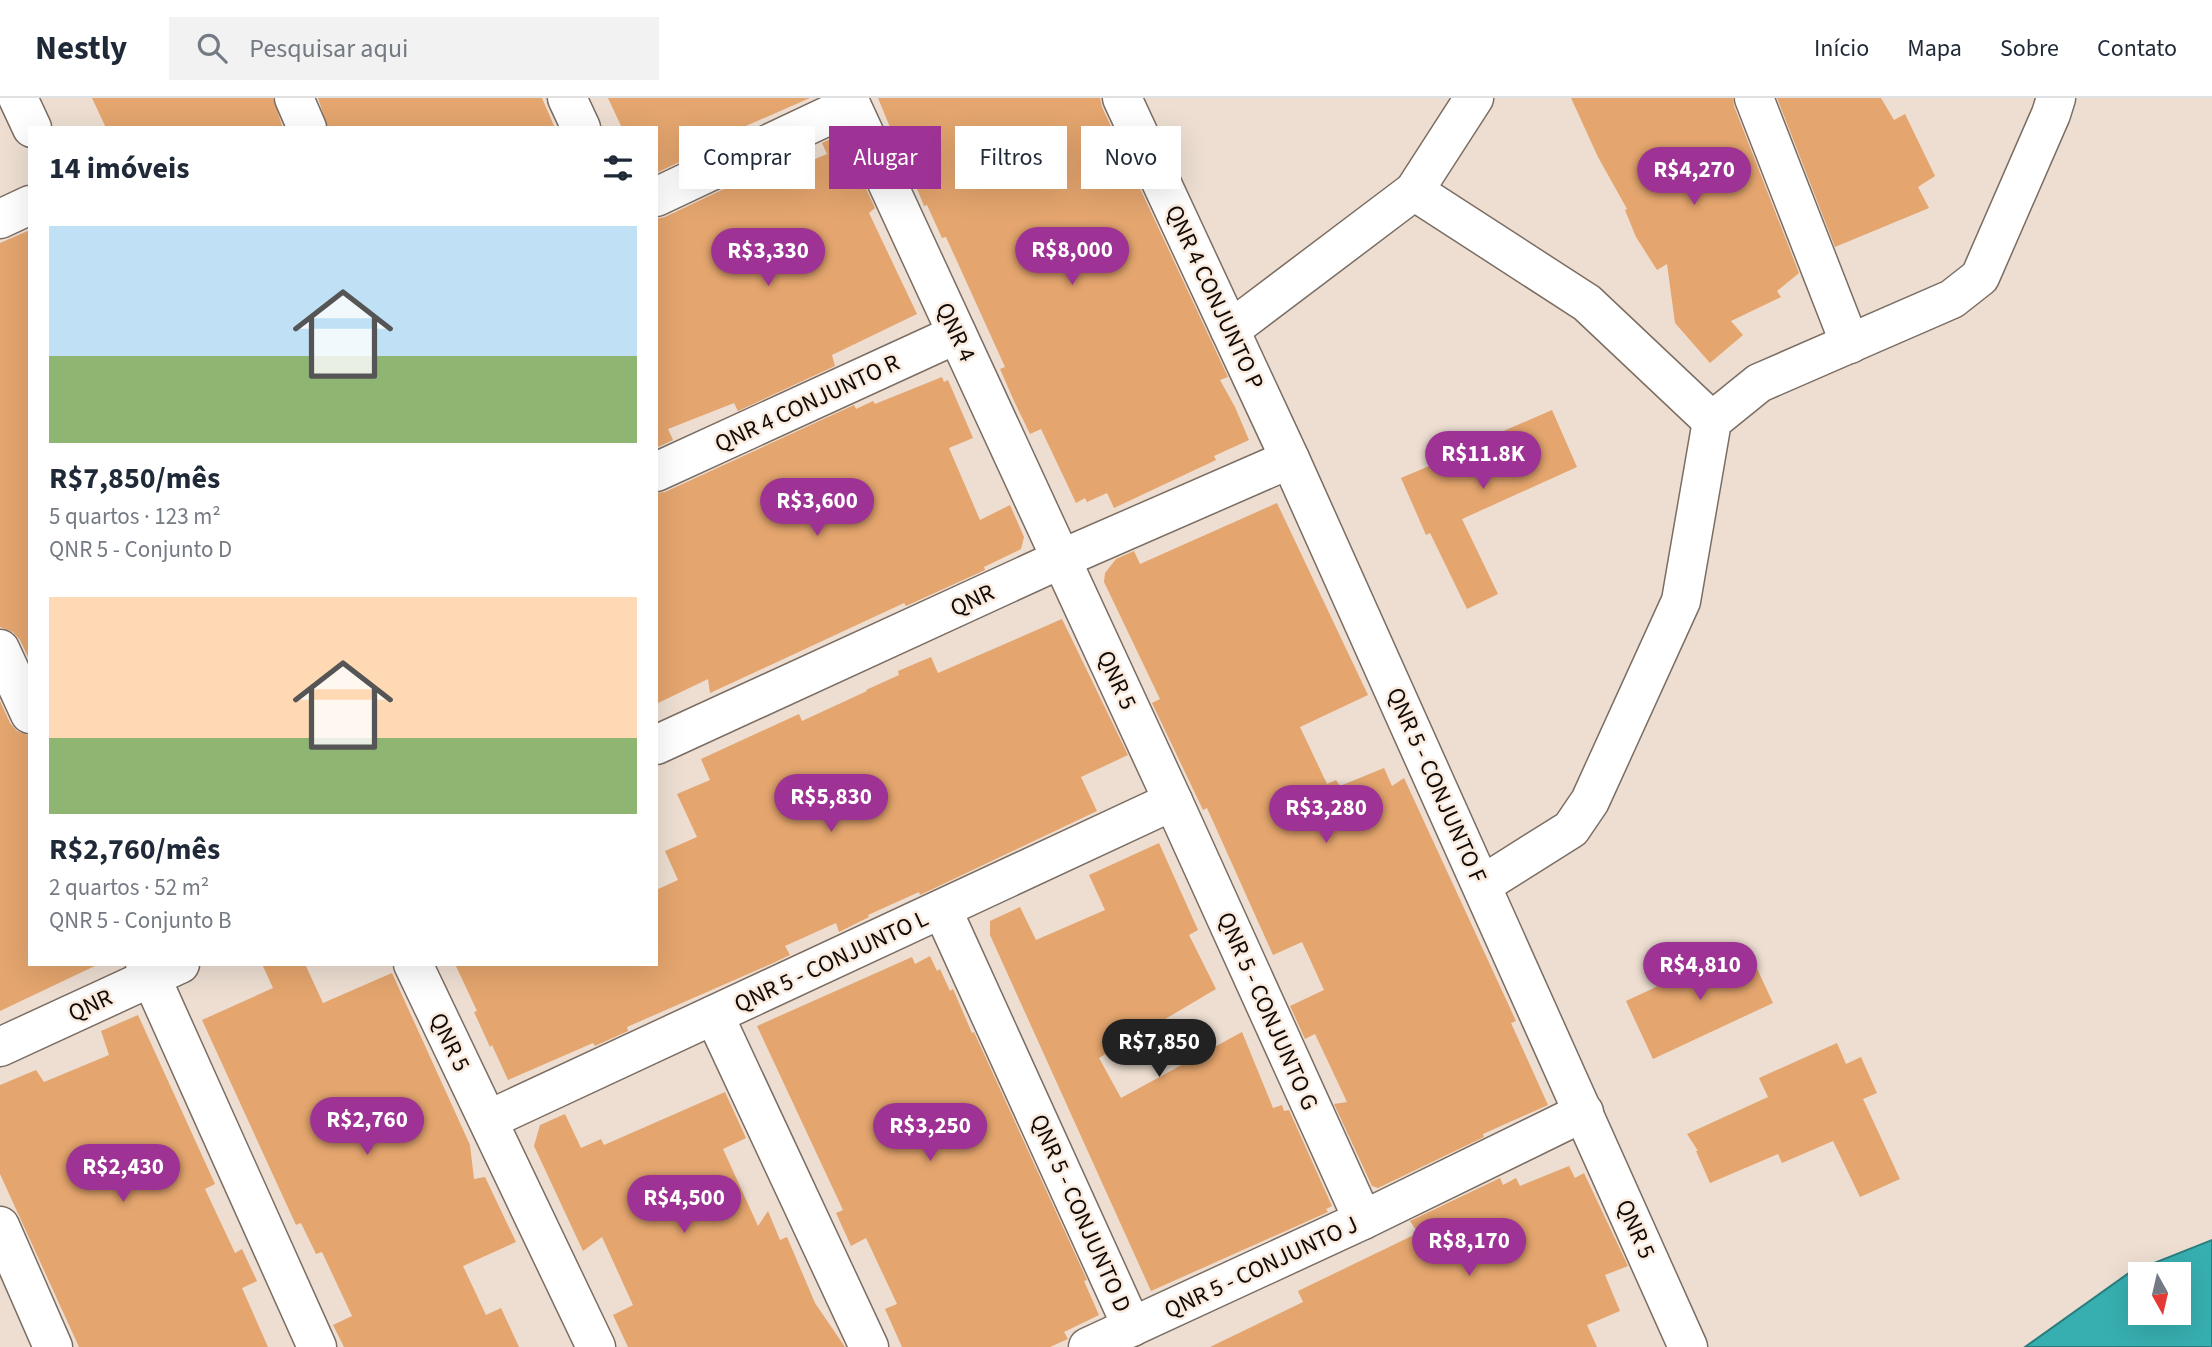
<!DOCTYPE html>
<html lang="pt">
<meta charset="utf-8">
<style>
body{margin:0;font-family:"Source Sans 3",sans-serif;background:#f2f2f3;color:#1f2937;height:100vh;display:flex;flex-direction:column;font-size:26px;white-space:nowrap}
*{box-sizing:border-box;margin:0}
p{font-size:23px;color:#747a83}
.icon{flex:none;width:38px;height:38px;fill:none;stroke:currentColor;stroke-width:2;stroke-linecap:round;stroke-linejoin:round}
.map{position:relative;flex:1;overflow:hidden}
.side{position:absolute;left:28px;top:28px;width:630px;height:840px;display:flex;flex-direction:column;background:#fff;border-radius:0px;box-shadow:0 7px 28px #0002}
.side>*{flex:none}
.guide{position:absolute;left:679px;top:28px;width:665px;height:63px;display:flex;gap:14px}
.needle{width:46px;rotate:172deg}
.buttons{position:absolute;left:2128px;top:1164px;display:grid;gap:14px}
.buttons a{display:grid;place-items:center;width:63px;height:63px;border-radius:0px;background:#fff;box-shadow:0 7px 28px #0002;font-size:35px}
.price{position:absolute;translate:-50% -60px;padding:0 16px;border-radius:24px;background:#9e3395;color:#fff;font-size:23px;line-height:46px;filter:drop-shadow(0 2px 4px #0008)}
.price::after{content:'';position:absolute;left:50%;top:42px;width:21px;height:16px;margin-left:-10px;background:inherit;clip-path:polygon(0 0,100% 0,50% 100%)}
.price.active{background:#222;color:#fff}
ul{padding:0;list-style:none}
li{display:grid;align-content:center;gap:14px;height:371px;padding:0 21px}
li span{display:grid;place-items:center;height:217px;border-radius:0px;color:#555}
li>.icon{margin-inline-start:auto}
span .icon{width:126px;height:126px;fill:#fffc;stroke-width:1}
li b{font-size:30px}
h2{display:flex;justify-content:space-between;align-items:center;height:84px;padding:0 21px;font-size:30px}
.chip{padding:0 24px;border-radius:0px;background:#fff;box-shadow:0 7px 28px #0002;font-size:24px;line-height:63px}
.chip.active{background:#9e3395;color:#fff}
header{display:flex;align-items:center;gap:42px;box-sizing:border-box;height:98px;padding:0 35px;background:#fff;border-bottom:2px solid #e0e1e3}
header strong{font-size:33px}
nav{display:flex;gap:38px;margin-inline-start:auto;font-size:24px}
.search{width:490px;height:63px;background:#f2f2f3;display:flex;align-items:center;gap:18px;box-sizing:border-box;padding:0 24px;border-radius:0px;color:#747a83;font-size:26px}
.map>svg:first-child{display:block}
.water{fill:#37afb1;stroke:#2b7e7e;stroke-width:2;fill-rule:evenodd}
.building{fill:#e4a56e}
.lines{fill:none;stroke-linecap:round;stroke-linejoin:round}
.minor-casing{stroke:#7b6d62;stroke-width:41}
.minor{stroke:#fff;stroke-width:38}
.labels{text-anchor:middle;stroke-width:5;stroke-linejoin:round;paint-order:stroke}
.street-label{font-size:24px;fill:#100b07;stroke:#fbebde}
</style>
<header>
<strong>Nestly</strong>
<div class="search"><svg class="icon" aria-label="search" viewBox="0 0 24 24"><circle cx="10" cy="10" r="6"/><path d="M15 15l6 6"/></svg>Pesquisar aqui</div>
<nav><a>Início</a><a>Mapa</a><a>Sobre</a><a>Contato</a></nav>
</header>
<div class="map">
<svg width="2212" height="1249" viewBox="0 0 2212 1249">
<rect width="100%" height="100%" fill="#edded1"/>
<path class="water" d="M2212,1142V1249H2025L2129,1175ZM2140,1176H2179V1214H2140Z"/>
<g class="building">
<polygon points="92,0 273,0 283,30 106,30"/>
<polygon points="318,0 542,0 555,30 328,30"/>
<polygon points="608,0 810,0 716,41 720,45 656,75 656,30 622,30"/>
<polygon points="878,0 1100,0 1102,9 1228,279 1220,282 1235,309 1249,342 1214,358 1216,362 1114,410 1107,395 1087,404 1085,400 1076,405 1041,331 1030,336 1014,303 1000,271 1005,269 946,139 942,140 927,107 924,108 914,83 911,85 898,55 901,56"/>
<polygon points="1571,0 1733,0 1734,8 1799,175 1777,193 1781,199 1731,223 1743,237 1710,265 1675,225 1667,166 1657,172 1636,139 1625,112 1627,111 1598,59"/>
<polygon points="1777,0 1881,0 1894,22 1905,16 1935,78 1918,89 1929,110 1835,149"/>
<polygon points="828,42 845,45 875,110 869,115 917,216 832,257 835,268 738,313 734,305 668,331 673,342 656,350 656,121 665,119 749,79 756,86 827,56 822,45"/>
<polygon points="30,132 30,563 20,542 13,534 0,529 0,145"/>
<polygon points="942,279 944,284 948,282 973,340 949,350 980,422 1010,407 1024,439 1021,451 984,469 985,472 906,508 904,505 710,595 708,581 656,606 656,395 665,394 854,307 856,311 873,303 875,306"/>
<polygon points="1552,312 1577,369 1462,421 1498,496 1467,511 1430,435 1426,437 1401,380 1448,360 1444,350 1471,338 1474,346"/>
<polygon points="1277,405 1368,597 1300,629 1327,686 1336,682 1340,688 1384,670 1392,688 1404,680 1516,923 1511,925 1548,1007 1483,1036 1484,1039 1378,1090 1372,1088 1334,1006 1347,1004 1315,936 1305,941 1290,908 1324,892 1302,844 1273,857 1207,710 1203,712 1152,605 1160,601 1104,484 1105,475 1116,461 1134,453 1140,466"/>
<polygon points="1062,521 1128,657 1081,679 1097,713 920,797 919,794 868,817 869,819 839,834 836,825 785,848 790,857 771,866 627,929 628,933 595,948 593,945 508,982 492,947 490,949 474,914 477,913 455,866 656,866 656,792 678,782 665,753 697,739 677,696 710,682 701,661 799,616 802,623 867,593 866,592 899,577 898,573 931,559 938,575"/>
<polygon points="0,603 10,625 17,633 30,638 30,866 99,866 0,913"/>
<polygon points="1159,745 1198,832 1189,837 1216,891 1099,960 1121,1000 1242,934 1273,1010 1282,1007 1284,1013 1289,1012 1332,1108 1326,1111 1328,1114 1151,1193 990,837 990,823 1020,809 1036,842 1105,812 1089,777"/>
<polygon points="1746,847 1773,905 1653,961 1626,903"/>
<polygon points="930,858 937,873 940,871 950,893 953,891 972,935 974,934 1087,1182 1084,1183 1099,1217 1064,1234 1068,1241 1050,1249 902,1249 885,1211 897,1206 866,1140 851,1148 836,1115 843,1112 757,928 912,859 915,866"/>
<polygon points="262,866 305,866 323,905 392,875 470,1047 474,1081 485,1079 516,1144 463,1168 486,1217 501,1210 519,1249 344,1249 333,1227 352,1218 322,1154 316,1156 301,1125 296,1127 202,922 273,890"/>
<polygon points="138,917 215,1086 205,1091 235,1155 242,1151 257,1183 242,1190 268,1249 79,1249 0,1076 0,987 36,972 44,984 109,957 101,933"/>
<polygon points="1837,945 1846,966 1861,959 1877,995 1863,1001 1900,1081 1860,1099 1833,1043 1782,1065 1778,1056 1710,1085 1696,1053 1698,1053 1687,1036 1768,999 1759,980"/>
<polygon points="725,994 746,1040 723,1051 758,1128 768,1113 780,1142 787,1139 815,1205 845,1249 628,1249 613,1217 633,1207 602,1139 583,1153 534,1048 540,1027 565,1016 581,1050 601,1041 604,1047"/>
<polygon points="1569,1068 1575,1080 1584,1075 1628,1168 1605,1177 1620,1213 1587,1227 1597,1249 1210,1249 1303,1204 1298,1193 1418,1135 1410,1123 1500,1080 1503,1087 1516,1080 1520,1088"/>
</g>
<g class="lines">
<g class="minor-casing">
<g id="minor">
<polyline points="18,0 32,30"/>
<polyline points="294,0 307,30"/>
<polyline points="567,0 581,30"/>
<polyline points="848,0 1173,703 1363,1122"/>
<polyline points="1122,0 1290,361 1688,1249"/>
<polyline points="1754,0 1850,246"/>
<polyline points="1414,93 1587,205 1712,323"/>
<polyline points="656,99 851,7"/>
<polyline points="0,121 30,107"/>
<polyline points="1230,232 1414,93 1474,0"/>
<polyline points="656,374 957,236"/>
<polyline points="0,551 30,616"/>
<polyline points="656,647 1061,461 1290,361"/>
<polyline points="1482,787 1571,731 1590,703 1681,503 1712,323 1759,285 1952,201 1980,179 2051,16 2056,0"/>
<polyline points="942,811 1132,1229"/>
<polyline points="145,866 317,1249"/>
<polyline points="413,866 596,1249"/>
<polyline points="714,917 869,1249"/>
<polyline points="0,949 180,866"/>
<polyline points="488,1022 1173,703"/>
<polyline points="0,1128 53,1249"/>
<polyline points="1088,1249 1363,1122 1584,1014"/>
</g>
</g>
<use href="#minor" class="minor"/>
</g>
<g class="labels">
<g class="street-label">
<text transform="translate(1215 199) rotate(65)" y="8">QNR 4 CONJUNTO P</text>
<text transform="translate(956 234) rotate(65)" y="8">QNR 4</text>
<text transform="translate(807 305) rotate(-25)" y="8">QNR 4 CONJUNTO R</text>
<text transform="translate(972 502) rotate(-25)" y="8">QNR</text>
<text transform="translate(1117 582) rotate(65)" y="8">QNR 5</text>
<text transform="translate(1437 687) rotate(66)" y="8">QNR 5 - CONJUNTO F</text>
<text transform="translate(831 863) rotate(-25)" y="8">QNR 5 - CONJUNTO L</text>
<text transform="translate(90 907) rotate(-25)" y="8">QNR</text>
<text transform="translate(1268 913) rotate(66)" y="8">QNR 5 - CONJUNTO G</text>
<text transform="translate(450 944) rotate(64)" y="8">QNR 5</text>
<text transform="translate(1081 1115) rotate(66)" y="8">QNR 5 - CONJUNTO D</text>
<text transform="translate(1636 1131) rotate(66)" y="8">QNR 5</text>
<text transform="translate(1261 1169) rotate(-25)" y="8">QNR 5 - CONJUNTO J</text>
</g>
</g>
</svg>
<div class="buttons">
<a><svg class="needle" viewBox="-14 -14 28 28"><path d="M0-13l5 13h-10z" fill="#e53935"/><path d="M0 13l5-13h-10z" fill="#747a83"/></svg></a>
</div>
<b class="price" style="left:1694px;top:109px">R$4,270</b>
<b class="price" style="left:1072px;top:189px">R$8,000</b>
<b class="price" style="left:768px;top:190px">R$3,330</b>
<b class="price" style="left:1483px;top:393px">R$11.8K</b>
<b class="price" style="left:817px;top:440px">R$3,600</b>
<b class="price" style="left:831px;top:736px">R$5,830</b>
<b class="price" style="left:1326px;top:747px">R$3,280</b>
<b class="price" style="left:1700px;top:904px">R$4,810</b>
<b class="price active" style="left:1159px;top:981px">R$7,850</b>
<b class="price" style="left:367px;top:1059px">R$2,760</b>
<b class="price" style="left:930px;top:1065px">R$3,250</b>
<b class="price" style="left:123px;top:1106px">R$2,430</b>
<b class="price" style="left:684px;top:1137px">R$4,500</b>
<b class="price" style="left:1469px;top:1180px">R$8,170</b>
<div class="guide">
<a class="chip">Comprar</a>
<a class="chip active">Alugar</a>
<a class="chip">Filtros</a>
<a class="chip">Novo</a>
</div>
<section class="side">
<h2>14 imóveis<svg class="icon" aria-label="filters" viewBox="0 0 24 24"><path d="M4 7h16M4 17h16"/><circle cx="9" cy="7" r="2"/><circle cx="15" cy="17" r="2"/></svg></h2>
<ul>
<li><span style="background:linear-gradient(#bfe0f5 60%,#8fb573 0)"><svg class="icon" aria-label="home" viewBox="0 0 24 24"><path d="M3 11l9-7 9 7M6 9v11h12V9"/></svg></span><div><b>R$7,850/mês</b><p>5 quartos · 123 m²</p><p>QNR 5 - Conjunto D</p></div></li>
<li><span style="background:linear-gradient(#ffd9b3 65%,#8fb573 0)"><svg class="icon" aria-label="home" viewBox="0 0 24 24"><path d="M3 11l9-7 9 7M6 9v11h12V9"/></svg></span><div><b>R$2,760/mês</b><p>2 quartos · 52 m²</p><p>QNR 5 - Conjunto B</p></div></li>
</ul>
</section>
</div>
